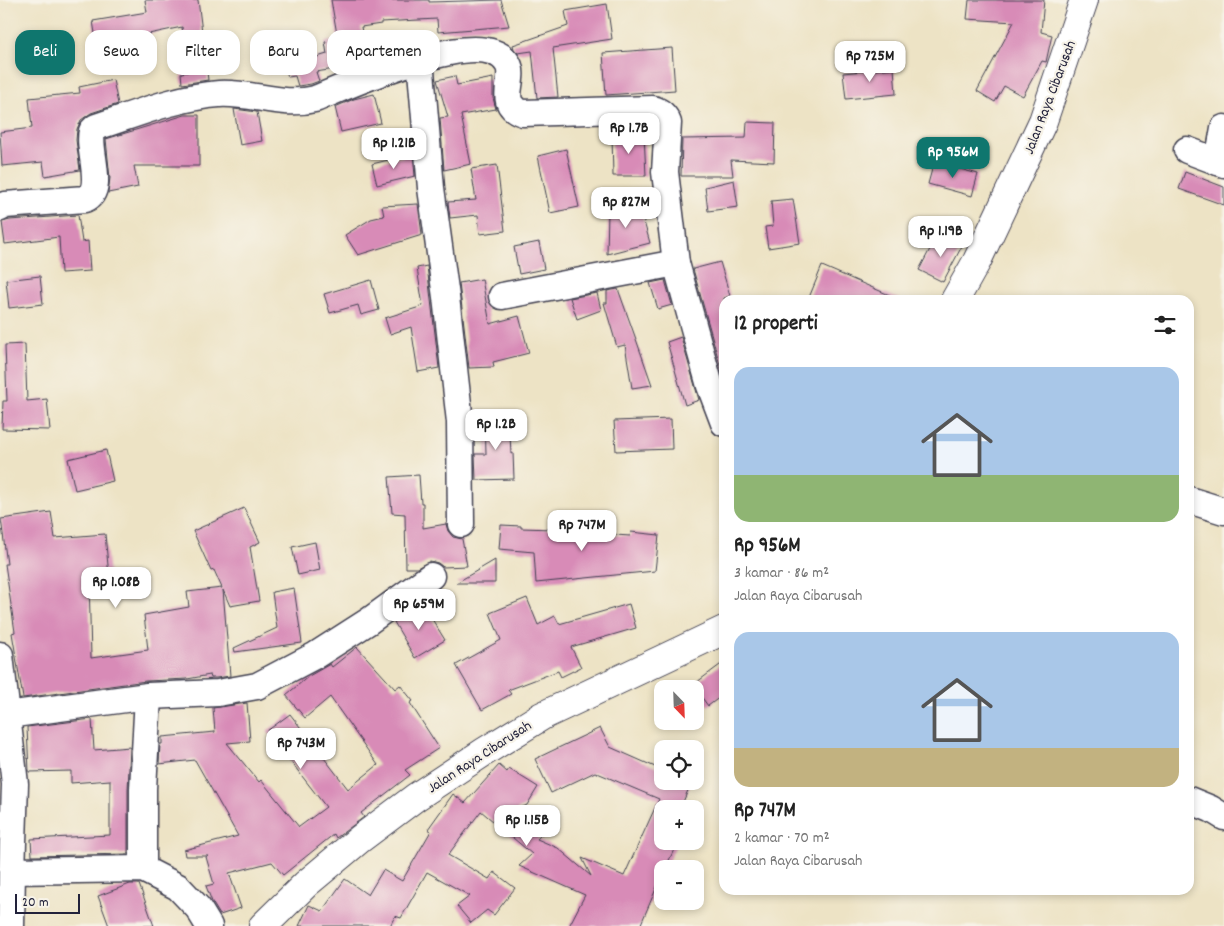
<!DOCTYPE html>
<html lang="id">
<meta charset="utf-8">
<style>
body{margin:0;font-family:Dekko,sans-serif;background:#f2f2f2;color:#222;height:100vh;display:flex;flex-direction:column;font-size:19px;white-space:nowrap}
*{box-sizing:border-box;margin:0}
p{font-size:16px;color:#767676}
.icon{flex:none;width:28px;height:28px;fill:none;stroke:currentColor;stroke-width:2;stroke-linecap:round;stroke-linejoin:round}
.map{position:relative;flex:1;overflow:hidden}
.details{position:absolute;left:719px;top:295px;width:475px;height:600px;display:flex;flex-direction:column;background:#fff;border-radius:15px;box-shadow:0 2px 8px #0003}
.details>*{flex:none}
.top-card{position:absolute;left:15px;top:30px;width:475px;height:45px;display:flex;gap:10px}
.needle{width:32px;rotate:157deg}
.controls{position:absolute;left:654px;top:680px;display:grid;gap:10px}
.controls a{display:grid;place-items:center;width:50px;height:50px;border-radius:10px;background:#fff;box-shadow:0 2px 8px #0003;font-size:25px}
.scale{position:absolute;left:15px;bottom:12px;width:65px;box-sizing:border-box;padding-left:5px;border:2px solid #22223b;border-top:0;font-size:14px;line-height:18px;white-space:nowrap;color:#22223b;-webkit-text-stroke:4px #f7f3e8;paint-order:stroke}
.price{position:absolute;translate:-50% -42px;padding:0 11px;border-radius:10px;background:#fff;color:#222;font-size:16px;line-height:32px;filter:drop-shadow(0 1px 2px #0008)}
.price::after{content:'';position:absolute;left:50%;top:30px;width:15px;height:11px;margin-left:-8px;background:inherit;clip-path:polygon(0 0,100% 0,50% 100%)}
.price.current{background:#0f766e;color:#fff}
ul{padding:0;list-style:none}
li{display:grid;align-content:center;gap:10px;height:265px;padding:0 15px}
li span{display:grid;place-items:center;height:155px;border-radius:15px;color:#555}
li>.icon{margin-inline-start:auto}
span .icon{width:90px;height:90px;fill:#fffc;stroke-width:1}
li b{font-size:21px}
h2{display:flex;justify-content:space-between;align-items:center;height:60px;padding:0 15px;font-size:21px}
.tag{padding:0 18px;border-radius:15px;background:#fff;box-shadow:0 2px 8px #0003;font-size:18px;line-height:45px}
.tag.current{background:#0f766e;color:#fff}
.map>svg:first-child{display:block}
.building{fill:#d88bb7}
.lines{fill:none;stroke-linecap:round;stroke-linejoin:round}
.minor-casing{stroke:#403f50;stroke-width:29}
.primary-casing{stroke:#403f50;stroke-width:30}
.minor{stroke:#fff;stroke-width:26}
.primary{stroke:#fff;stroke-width:28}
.labels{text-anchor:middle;stroke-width:4.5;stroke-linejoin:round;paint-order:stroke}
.street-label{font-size:15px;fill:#22223b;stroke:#f7f3e8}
</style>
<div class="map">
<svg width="1224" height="926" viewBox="0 0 1224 926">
<rect width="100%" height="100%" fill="#f7f3e8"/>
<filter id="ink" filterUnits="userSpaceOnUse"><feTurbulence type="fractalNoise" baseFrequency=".02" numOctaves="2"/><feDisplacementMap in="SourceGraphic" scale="10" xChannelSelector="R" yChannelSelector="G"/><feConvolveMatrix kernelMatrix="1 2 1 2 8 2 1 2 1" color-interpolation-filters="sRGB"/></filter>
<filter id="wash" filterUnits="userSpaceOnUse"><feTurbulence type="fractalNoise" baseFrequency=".0096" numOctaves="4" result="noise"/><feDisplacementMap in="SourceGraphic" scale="20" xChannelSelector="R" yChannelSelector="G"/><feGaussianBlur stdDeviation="1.12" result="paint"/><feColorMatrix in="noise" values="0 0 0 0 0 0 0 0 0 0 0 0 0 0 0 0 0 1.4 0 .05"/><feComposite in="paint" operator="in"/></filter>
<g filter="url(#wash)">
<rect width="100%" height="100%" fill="#ede3c5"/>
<g id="blocks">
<g class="building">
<polygon points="145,0 198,0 208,80 182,84 181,73 188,72 182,27 120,40 121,48 98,52 93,21 147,12"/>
<polygon points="331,0 429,0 429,2 501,0 509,26 438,32 437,19 381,22 381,24 361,27 368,62 359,65 316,72 319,81 311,84 298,86 295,76 288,77 285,67 327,54 325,42 338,40"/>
<polygon points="969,0 1044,0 1041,32 1052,35 1046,62 1042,61 1023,96 1004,86 995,102 977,91 1014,22 967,19"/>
<polygon points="607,4 612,39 553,48 558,97 537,98 532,51 518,53 514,49 513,45 568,26 565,11"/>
<polygon points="672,48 675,90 606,95 603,53"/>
<polygon points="894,68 896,94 846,99 843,73"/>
<polygon points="455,76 457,85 493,78 493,98 496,109 461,115 471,164 444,170 440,118 448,117 437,80"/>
<polygon points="113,80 118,104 91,113 81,120 77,129 76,140 80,170 45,176 43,162 2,166 0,132 32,128 29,98 80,93 79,87"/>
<polygon points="374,94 381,123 341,132 335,107 354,99"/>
<polygon points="234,109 257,112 262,141 240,145"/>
<polygon points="185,115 199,115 199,166 134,166 138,187 108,193 110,178 106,139"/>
<polygon points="747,122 775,123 774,162 731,160 733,176 681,176 682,139 746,138"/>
<polygon points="644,134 646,176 613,176 612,135"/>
<polygon points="566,149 579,207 550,213 538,156"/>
<polygon points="413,154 415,176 377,185 372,164"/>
<polygon points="934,162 978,174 972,196 928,184"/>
<polygon points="497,165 505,231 480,234 478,215 450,218 448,202 476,200 471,169"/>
<polygon points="1185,172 1224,187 1224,205 1179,189"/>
<polygon points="734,180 738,207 708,211 705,187"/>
<polygon points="793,199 800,243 768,248 765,227 773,226 771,201"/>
<polygon points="418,204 422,235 358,255 345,235 371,219 384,216 382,206"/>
<polygon points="639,204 650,243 607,254 608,212"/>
<polygon points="78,215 82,242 88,241 90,271 61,273 59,237 5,244 2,222 10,220"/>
<polygon points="938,234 962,246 943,282 919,270"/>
<polygon points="539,242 544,269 519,274 514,247"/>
<polygon points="720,262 730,296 724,298 724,379 693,269"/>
<polygon points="427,266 439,368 418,372 411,327 390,334 385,318 423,306 417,268"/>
<polygon points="822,266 901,300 808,300"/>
<polygon points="40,276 43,304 9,308 6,280"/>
<polygon points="482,279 490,324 519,316 529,353 493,362 494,367 469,368 459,283"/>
<polygon points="371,280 379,310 361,315 358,305 330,313 324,294"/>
<polygon points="665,280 672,305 658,309 650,283"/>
<polygon points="618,289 637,342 652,385 632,388 625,345 617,347 604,303 607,303 607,291"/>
<polygon points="597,293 601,310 577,319 570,298"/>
<polygon points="681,337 699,400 685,405 667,342"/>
<polygon points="25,344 27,401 47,399 50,430 2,429 3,401 7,401 5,345"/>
<polygon points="509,415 511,454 513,453 514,479 476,480 475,454 486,454 485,416"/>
<polygon points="671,419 672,449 616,451 614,421"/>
<polygon points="106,450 113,481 75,490 68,459"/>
<polygon points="419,475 421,503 423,503 423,528 446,524 448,531 453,537 462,539 467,566 443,567 438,563 430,561 417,568 406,568 405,514 392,513 389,477"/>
<polygon points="244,508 260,542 250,547 259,601 230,606 223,590 230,676 216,678 211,678 210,675 187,679 146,681 23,698 12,633 15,632 5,564 7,564 1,519 51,512 55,538 105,534 109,576 89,578 91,658 148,650 144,615 189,607 187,592 222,588 214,570 211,571 193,531"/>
<polygon points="501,525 521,526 521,528 586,530 586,533 630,536 631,532 659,535 655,571 536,583 534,552 499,549"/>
<polygon points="315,542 320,570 298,575 292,547"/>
<polygon points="495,560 495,583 456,583"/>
<polygon points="294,588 302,643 235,652 234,648 277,628 272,592"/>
<polygon points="527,598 538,625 555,616 559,624 629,604 636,628 571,647 581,667 561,677 558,671 508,690 511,694 482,710 456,665 501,640 490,613"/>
<polygon points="422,603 445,640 415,658 394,622"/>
<polygon points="357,647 395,689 400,685 413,701 410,703 439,748 405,770 410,775 361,813 364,817 336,838 334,834 283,875 272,862 229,873 241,908 220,915 212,902 206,886 214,884 206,857 208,856 185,856 184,850 238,836 195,760 159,764 160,744 162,744 162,737 215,732 213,708 247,703 250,741 227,743 259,782 261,780 299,827 326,807 267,731 290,714 348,789 378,765 330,697 305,718 286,695 309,676 330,664 332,667"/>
<polygon points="724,662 724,694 708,706 693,685"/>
<polygon points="92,719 94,750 130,747 128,789 128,854 32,856 31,839 110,835 110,780 71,783 71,771 29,772 27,727"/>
<polygon points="600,728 610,747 662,770 662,781 692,781 680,809 662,809 662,841 678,841 665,869 662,869 662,875 640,926 569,926 585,895 519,866 532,854 481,811 448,855 489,879 494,872 515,888 494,915 487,910 471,923 457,906 470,896 427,872 401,918 395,916 390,926 299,926 309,905 322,911 345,879 368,895 383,870 402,881 431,831 428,829 453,794 465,803 499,765 507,772 509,769 538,787 527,805 515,811 542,834 537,839 558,848 591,876 582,858 624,876 659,799 595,772 551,793 535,759"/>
<polygon points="130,884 139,884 154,926 109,926 98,896"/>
</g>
</g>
</g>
<g filter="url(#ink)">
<use href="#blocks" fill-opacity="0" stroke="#403f50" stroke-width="1"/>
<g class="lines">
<g class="minor-casing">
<g id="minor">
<polyline points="420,59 431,188 446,297 460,422 461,524"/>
<polyline points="1187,150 1224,164"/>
<polyline points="1218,162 1224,128"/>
<path d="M0,208L5,205L85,199C106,190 87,150 92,131L96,127C136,114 177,97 219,94C252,92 283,107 315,99C348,86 484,22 508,64C517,80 495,104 523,113L653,109C661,111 665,115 668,123L665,172L676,263L710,386L724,423"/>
<polyline points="502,296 676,263"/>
<polyline points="1189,500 1224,511"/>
<polyline points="0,655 15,784 12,871 143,869 178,887 198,908 209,926"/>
<polyline points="7,715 148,696 218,693 257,686 316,655 369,621 431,576"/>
<polyline points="1189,800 1211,809 1224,817"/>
<polyline points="143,869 143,789 148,696"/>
<polyline points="11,926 12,871"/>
</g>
</g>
<g class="primary-casing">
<g id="primary">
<polyline points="955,300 977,261 1043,121 1084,0"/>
<polyline points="263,926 306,884 360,839 416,797 484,752 542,716 724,630"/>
</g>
</g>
<use href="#minor" class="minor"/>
<use href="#primary" class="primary"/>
</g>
</g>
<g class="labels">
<g class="street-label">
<text transform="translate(1049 97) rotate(-69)" y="5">Jalan Raya Cibarusah</text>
<text transform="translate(479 756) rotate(-33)" y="5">Jalan Raya Cibarusah</text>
</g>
</g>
</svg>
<div class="controls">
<a><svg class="needle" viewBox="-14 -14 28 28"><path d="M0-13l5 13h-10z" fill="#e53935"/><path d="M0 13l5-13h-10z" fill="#767676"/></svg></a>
<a><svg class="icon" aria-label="locate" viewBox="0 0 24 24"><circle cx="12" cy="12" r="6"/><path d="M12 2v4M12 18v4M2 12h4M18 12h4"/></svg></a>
<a>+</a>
<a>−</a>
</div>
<div class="scale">20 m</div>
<b class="price" style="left:870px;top:83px">Rp 725M</b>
<b class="price" style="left:629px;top:155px">Rp 1.7B</b>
<b class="price" style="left:394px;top:170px">Rp 1.21B</b>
<b class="price current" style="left:953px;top:179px">Rp 956M</b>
<b class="price" style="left:626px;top:229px">Rp 827M</b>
<b class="price" style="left:941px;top:258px">Rp 1.19B</b>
<b class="price" style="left:496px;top:451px">Rp 1.2B</b>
<b class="price" style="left:582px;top:552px">Rp 747M</b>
<b class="price" style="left:116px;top:609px">Rp 1.08B</b>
<b class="price" style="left:419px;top:631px">Rp 659M</b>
<b class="price" style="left:301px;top:770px">Rp 743M</b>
<b class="price" style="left:527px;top:847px">Rp 1.15B</b>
<div class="top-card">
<a class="tag current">Beli</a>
<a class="tag">Sewa</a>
<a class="tag">Filter</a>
<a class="tag">Baru</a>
<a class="tag">Apartemen</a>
</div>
<section class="details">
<h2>12 properti<svg class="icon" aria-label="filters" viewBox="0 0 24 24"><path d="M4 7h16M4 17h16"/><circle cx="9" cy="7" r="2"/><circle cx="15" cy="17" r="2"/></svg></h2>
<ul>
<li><span style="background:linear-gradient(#a9c7e8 70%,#8fb573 0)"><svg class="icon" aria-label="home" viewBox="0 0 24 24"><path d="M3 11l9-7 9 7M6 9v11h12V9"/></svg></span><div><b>Rp 956M</b><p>3 kamar · 86 m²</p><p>Jalan Raya Cibarusah</p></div></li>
<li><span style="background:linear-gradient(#a9c7e8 75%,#c2b280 0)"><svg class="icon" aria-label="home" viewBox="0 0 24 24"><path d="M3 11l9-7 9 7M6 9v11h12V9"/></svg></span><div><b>Rp 747M</b><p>2 kamar · 70 m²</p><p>Jalan Raya Cibarusah</p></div></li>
</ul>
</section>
</div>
